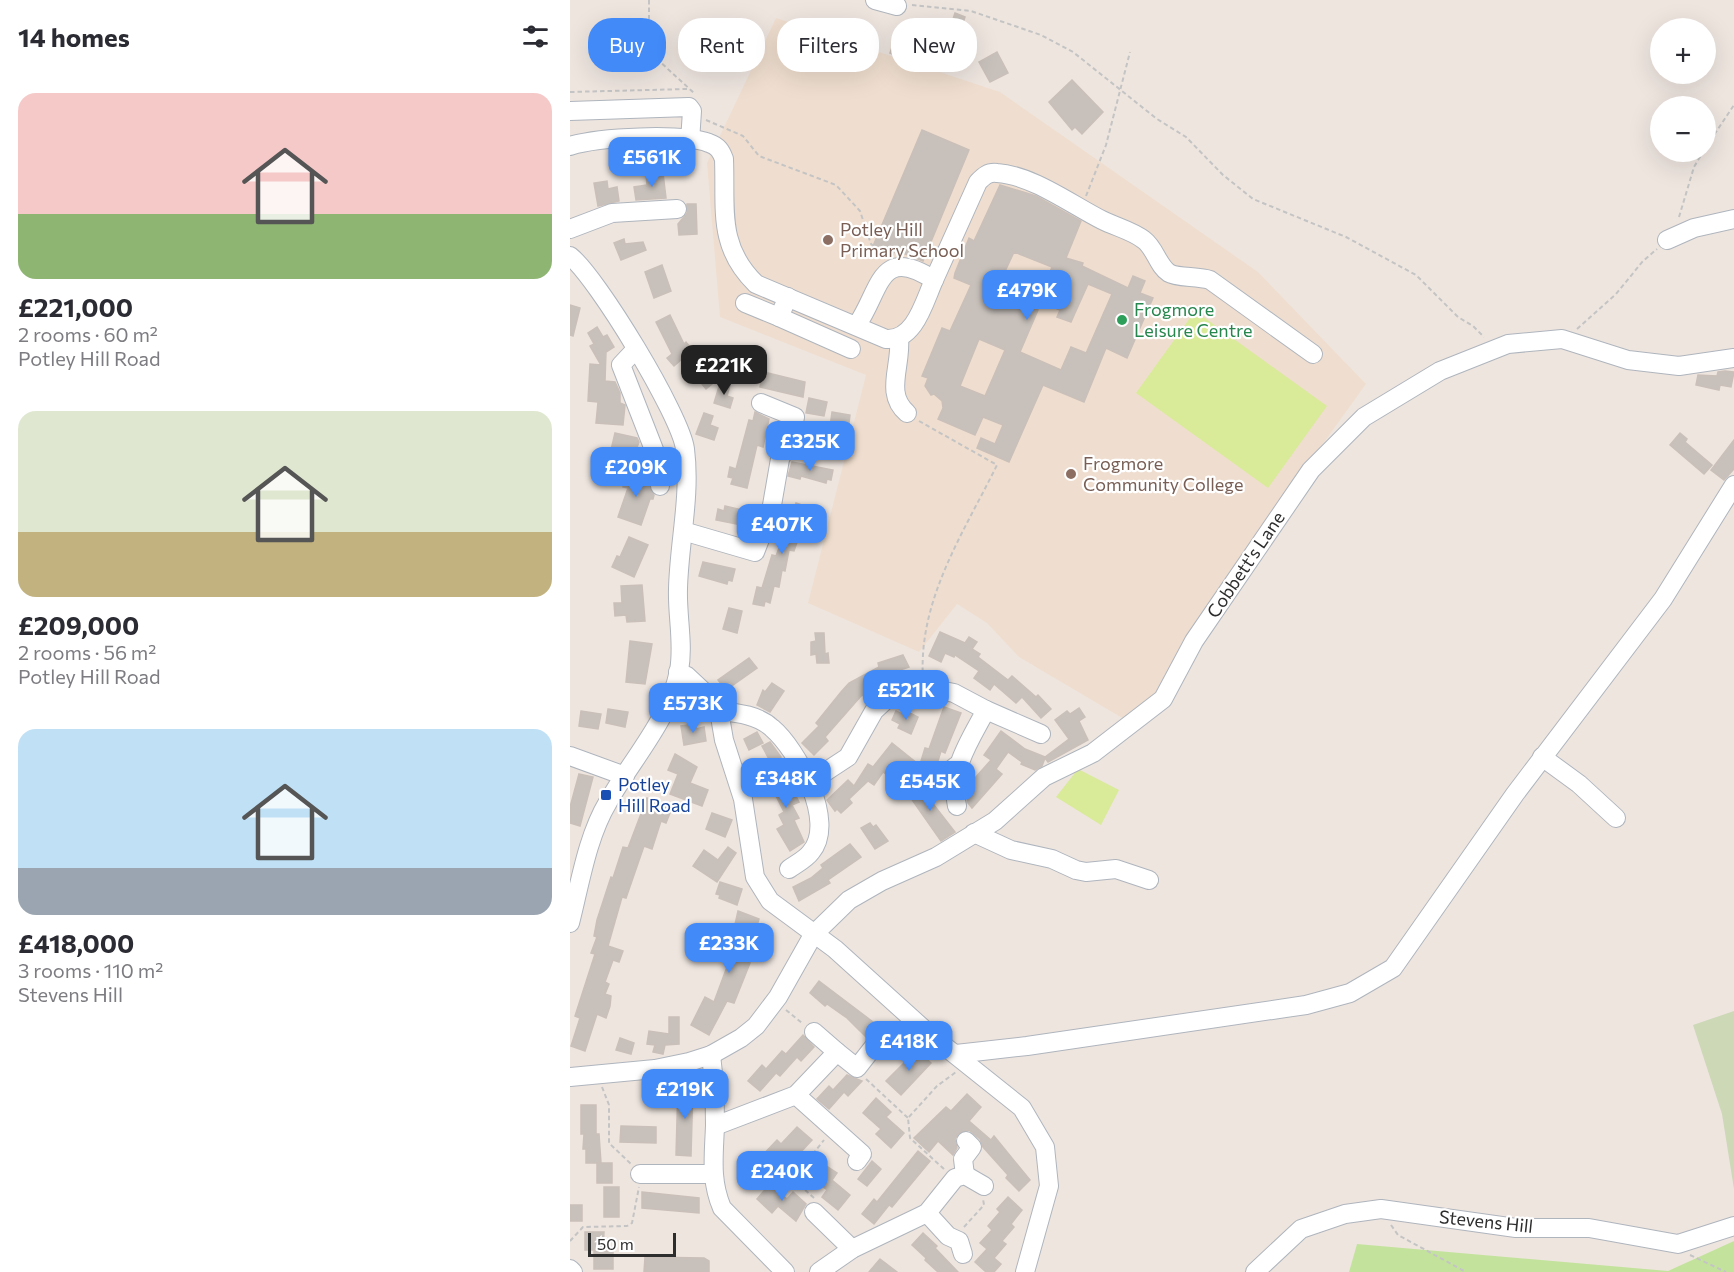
<!DOCTYPE html>
<meta charset="utf-8">
<style>
body{margin:0;font-family:Commissioner,sans-serif;background:#f7f7f7;color:#2b2b33;height:100vh;display:flex;flex-direction:column;font-size:22px;white-space:nowrap}
*{box-sizing:border-box;margin:0}
p{font-size:20px;color:#7c7c81}
.icon{flex:none;width:33px;height:33px;fill:none;stroke:currentColor;stroke-width:2;stroke-linecap:round;stroke-linejoin:round}
.map{position:relative;flex:1;overflow:hidden}
.details{display:flex;flex-direction:column;background:#fff;width:570px}
.details>*{flex:none}
.banner{position:absolute;left:18px;top:18px;width:570px;height:54px;display:flex;gap:12px}
.tools{position:absolute;left:1080px;top:18px;display:grid;gap:12px}
.tools a{display:grid;place-items:center;width:66px;height:66px;border-radius:50%;background:#fff;box-shadow:0 6px 24px #0002;font-size:30px}
.scale{position:absolute;left:18px;bottom:15px;width:88px;box-sizing:border-box;padding-left:6px;border:3px solid #2d2d2d;border-top:0;font-size:16px;line-height:21px;white-space:nowrap;color:#2d2d2d;-webkit-text-stroke:4px #fff;paint-order:stroke}
.price{position:absolute;translate:-50% -51px;padding:0 14px;border-radius:12px;background:#428af8;color:#fff;font-size:20px;line-height:39px;filter:drop-shadow(0 2px 3px #0008)}
.price::after{content:'';position:absolute;left:50%;top:36px;width:18px;height:14px;margin-left:-9px;background:inherit;clip-path:polygon(0 0,100% 0,50% 100%)}
.price.current{background:#222;color:#fff}
ul{padding:0;list-style:none}
li{display:grid;align-content:center;gap:12px;height:318px;padding:0 18px}
li span{display:grid;place-items:center;height:186px;border-radius:18px;color:#555}
li>.icon{margin-inline-start:auto}
span .icon{width:108px;height:108px;fill:#fffc;stroke-width:1}
li b{font-size:26px}
h2{display:flex;justify-content:space-between;align-items:center;height:72px;padding:0 18px;font-size:26px}
.chip{padding:0 21px;border-radius:24px;background:#fff;box-shadow:0 6px 24px #0002;font-size:21px;line-height:54px}
.chip.current{background:#428af8;color:#fff}
main{display:flex;flex:1;min-height:0}
.map>svg:first-child{display:block}
.education{fill:#efdecf}
.green{fill:#c3e39d}
.cemetery{fill:#cdd8b7}
.pitch{fill:#d9ea99}
.building{fill:#c7c0bb;stroke:#cac0b9;stroke-width:1.5;fill-rule:evenodd}
.lines{fill:none;stroke-linecap:round;stroke-linejoin:round}
.minor-casing{stroke:#afb5bd;stroke-width:20}
.path{stroke:#c4c4c4;stroke-width:2;stroke-dasharray:4.5 3;stroke-linecap:butt}
.minor{stroke:#fff;stroke-width:18}
.education-dot{fill:#8d6e63;stroke:#fff;stroke-width:2}
.leisure-dot{fill:#2e9e5b;stroke:#fff;stroke-width:2}
.transit-dot{fill:#1a4fb4;stroke:#fff;stroke-width:2}
.labels{text-anchor:middle;stroke-width:4.5;stroke-linejoin:round;paint-order:stroke}
.education-label{font-size:18px;fill:#785e54;stroke:#fff;text-anchor:start}
.leisure-label{font-size:18px;fill:#27864d;stroke:#fff;text-anchor:start}
.street-label{font-size:18px;fill:#2d2d2d;stroke:#fff}
.transit-label{font-size:18px;fill:#164399;stroke:#fff;text-anchor:start}
</style>
<main>
<section class="details">
<h2>14 homes<svg class="icon" aria-label="filters" viewBox="0 0 24 24"><path d="M4 7h16M4 17h16"/><circle cx="9" cy="7" r="2"/><circle cx="15" cy="17" r="2"/></svg></h2>
<ul>
<li><span style="background:linear-gradient(#f6c9c9 65%,#8fb573 0)"><svg class="icon" aria-label="home" viewBox="0 0 24 24"><path d="M3 11l9-7 9 7M6 9v11h12V9"/></svg></span><div><b>£221,000</b><p>2 rooms · 60 m²</p><p>Potley Hill Road</p></div></li>
<li><span style="background:linear-gradient(#dfe7d0 65%,#c2b280 0)"><svg class="icon" aria-label="home" viewBox="0 0 24 24"><path d="M3 11l9-7 9 7M6 9v11h12V9"/></svg></span><div><b>£209,000</b><p>2 rooms · 56 m²</p><p>Potley Hill Road</p></div></li>
<li><span style="background:linear-gradient(#bfe0f5 75%,#9aa5b1 0)"><svg class="icon" aria-label="home" viewBox="0 0 24 24"><path d="M3 11l9-7 9 7M6 9v11h12V9"/></svg></span><div><b>£418,000</b><p>3 rooms · 110 m²</p><p>Stevens Hill</p></div></li>
</ul>
</section>
<div class="map">
<svg width="1164" height="1272" viewBox="0 0 1164 1272">
<rect width="100%" height="100%" fill="#eee5df"/>
<polygon class="education" points="206,18 430,92 688,272 796,384 667,563 588,694 554,719 449,657 417,623 387,604 349,652 238,603 296,375 150,317 137,163"/>
<polygon class="green" points="1164,1241 1164,1272 779,1272 787,1244 1098,1271"/>
<polygon class="cemetery" points="1164,1011 1164,1189 1152,1114 1123,1025"/>
<g class="pitch">
<polygon points="625,311 757,406 698,488 566,393"/>
<polygon points="508,769 549,790 531,825 486,797"/>
</g>
<g class="building">
<polygon points="385,13 395,17 388,37 378,34"/>
<polygon points="337,31 366,41 357,66 320,53 327,33 335,35"/>
<polygon points="427,52 438,73 420,82 409,62"/>
<polygon points="502,80 533,112 512,134 505,127 502,130 479,102"/>
<polygon points="352,130 399,150 353,261 325,250 323,255 303,246"/>
<polygon points="93,173 96,198 66,200 64,187 77,185 76,175"/>
<polygon points="37,181 38,189 47,187 49,201 28,206 24,183"/>
<path d="M430,185L466,196L511,221L496,258L513,263L512,266L558,288L563,276L575,281L570,293L583,298L557,358L536,348L514,402L473,385L439,462L407,448L411,438L425,444L433,425L413,417L405,435L368,419L373,408L372,401L364,394L361,395L355,386L358,378L352,376L372,328L380,331L401,285L384,278L385,273L399,238L404,241ZM444,252L482,267L468,301L490,310L487,317L501,322L518,284L542,294L517,351L516,353L501,347L491,370L450,352L468,310L425,293ZM409,339L435,350L415,396L390,386Z"/>
<polygon points="117,204 126,204 127,234 109,235 108,224 117,213"/>
<polygon points="54,239 55,244 73,242 76,250 51,260 44,243"/>
<polygon points="92,265 101,291 84,298 75,272"/>
<polygon points="0,305 10,308 3,336 0,335"/>
<polygon points="100,315 114,344 116,342 147,380 136,389 112,359 104,366 97,358 102,354 86,322"/>
<polygon points="27,327 33,337 37,335 44,347 36,352 35,381 45,382 50,393 50,403 55,405 53,425 26,423 28,402 18,401 20,364 31,365 20,346 24,344 18,333"/>
<polygon points="1155,371 1164,372 1161,387 1150,385 1149,390 1126,385 1128,375 1147,376 1148,372"/>
<polygon points="198,373 235,382 233,397 190,387 192,377 197,377"/>
<polygon points="150,383 160,385 157,396 163,398 160,408 144,403"/>
<polygon points="239,398 257,402 254,416 236,413"/>
<polygon points="185,412 199,419 193,447 187,445 177,488 161,484 163,478 158,477 160,467 166,469 179,420 183,421"/>
<polygon points="262,412 280,415 278,430 260,427"/>
<polygon points="134,413 143,416 140,425 148,428 144,440 126,434"/>
<polygon points="45,433 67,438 69,442 62,461 46,457 47,451 41,450"/>
<polygon points="1110,433 1117,439 1115,442 1142,465 1134,474 1100,445"/>
<polygon points="1164,440 1164,469 1154,480 1141,470"/>
<polygon points="222,462 263,470 261,480 257,479 256,483 231,476 230,479 218,476"/>
<polygon points="59,469 75,474 72,482 79,485 84,495 83,499 80,499 71,525 48,517 58,488 53,487"/>
<polygon points="226,503 241,508 238,520 235,519 224,551 219,550 215,571 212,570 209,587 204,586 200,603 195,601 194,606 183,604 187,587 192,588 202,555 206,556"/>
<polygon points="155,506 185,513 181,527 146,520 148,509 154,511"/>
<polygon points="59,537 78,545 64,577 42,567 47,556 50,557"/>
<polygon points="133,562 165,569 162,581 158,580 157,584 129,576"/>
<polygon points="72,585 75,621 57,622 56,615 45,616 44,603 52,603 51,586"/>
<polygon points="159,608 172,611 167,633 153,629"/>
<polygon points="370,632 395,643 399,637 407,642 402,649 410,654 408,657 438,680 442,676 466,697 468,695 481,709 471,718 452,697 446,703 424,684 420,690 404,678 409,671 385,655 384,657 375,653 371,662 359,656"/>
<polygon points="245,633 254,633 255,654 258,653 259,663 247,663 246,654 241,655 241,642 246,641"/>
<polygon points="60,641 82,644 75,684 56,682"/>
<polygon points="333,655 339,667 330,670 331,674 322,678 323,680 291,696 255,737 258,741 244,755 232,743 249,726 246,723 271,692 279,683 309,667 308,663"/>
<polygon points="179,658 187,668 156,690 148,680"/>
<polygon points="202,683 214,691 200,712 187,705 193,690 195,692"/>
<polygon points="374,707 391,713 375,753 371,751 367,764 361,765 351,761 355,748 359,749"/>
<polygon points="509,708 515,717 509,721 518,740 478,762 475,758 472,766 465,770 451,764 452,762 438,752 426,769 432,774 402,808 398,803 397,787 421,760 414,755 431,731 455,749 475,757 499,739 485,720 497,711 500,714"/>
<polygon points="38,709 58,712 55,727 36,723"/>
<polygon points="11,711 31,714 28,729 9,726"/>
<polygon points="326,711 334,715 336,711 348,717 341,734 328,728 330,724 322,720"/>
<polygon points="126,724 126,729 134,727 136,741 114,745 111,726"/>
<polygon points="187,732 193,743 179,750 174,739"/>
<polygon points="200,742 211,757 201,763 192,746"/>
<polygon points="322,743 353,768 348,782 338,778 338,776 324,765 316,774 313,772 304,785 298,781 279,799 282,803 271,813 267,809 265,811 257,800 278,780 284,786 298,764 303,767"/>
<polygon points="105,754 127,767 120,783 138,790 132,806 100,794 108,774 98,770"/>
<polygon points="205,765 219,792 223,790 229,802 222,805 229,818 224,820 234,842 220,851 207,829 214,825 209,815 214,812 194,772"/>
<polygon points="9,774 23,777 10,826 0,823 0,807"/>
<polygon points="346,782 385,832 371,841 336,791"/>
<polygon points="77,798 102,808 96,823 91,821 82,849 74,846 56,898 52,897 38,946 53,951 49,962 43,960 35,982 39,984 35,994 41,996 40,1006 36,1018 27,1014 15,1051 1,1046 10,1018 5,1016 25,954 21,953 27,937 24,936 27,920 41,877 43,878 53,847 58,848"/>
<polygon points="142,813 162,820 155,837 136,829"/>
<polygon points="300,823 303,827 306,825 318,841 305,849 291,828"/>
<polygon points="280,844 291,857 258,880 260,883 229,901 223,887 241,878 253,868 251,865"/>
<polygon points="158,847 166,853 147,882 123,866 134,850 148,860"/>
<polygon points="150,882 172,889 167,905 149,898 150,895 146,894"/>
<polygon points="168,911 189,919 176,962 180,963 164,1003 157,1001 139,1035 121,1025 135,997 144,1002 164,948 160,947"/>
<polygon points="249,981 307,1025 296,1037 277,1018 257,1004 255,1006 240,993"/>
<polygon points="99,1017 109,1017 109,1044 95,1045 93,1054 83,1052 85,1045 77,1044 79,1031 99,1034"/>
<polygon points="233,1035 244,1047 231,1061 227,1057 210,1076 206,1073 190,1091 178,1081 192,1065 196,1069 212,1051 216,1054"/>
<polygon points="50,1038 64,1043 61,1054 46,1050"/>
<polygon points="347,1050 361,1063 331,1095 316,1081"/>
<polygon points="277,1075 292,1081 278,1096 274,1092 259,1109 247,1099 259,1086 263,1090"/>
<polygon points="108,1084 123,1084 121,1156 106,1155"/>
<polygon points="397,1094 411,1107 399,1121 421,1140 424,1136 460,1180 449,1191 436,1178 438,1175 413,1147 410,1139 399,1130 388,1134 385,1139 387,1148 383,1155 368,1141 359,1152 344,1138 376,1107 381,1111"/>
<polygon points="306,1098 321,1112 316,1117 334,1133 321,1148 306,1134 311,1129 293,1113"/>
<polygon points="11,1105 26,1105 26,1134 29,1134 31,1163 16,1163 16,1149 13,1149 14,1134 11,1134"/>
<polygon points="51,1126 86,1127 86,1143 50,1142"/>
<polygon points="227,1127 242,1140 228,1155 224,1152 192,1186 174,1170 188,1154 191,1157 207,1140 211,1144"/>
<polygon points="348,1151 360,1161 322,1207 319,1205 304,1224 292,1214 304,1199 307,1202"/>
<polygon points="302,1161 311,1169 297,1186 288,1179"/>
<polygon points="250,1162 267,1173 262,1180 280,1195 268,1210 252,1197 257,1190 239,1175"/>
<rect x="27" y="1163" width="15" height="20"/>
<polygon points="200,1184 217,1199 223,1192 236,1204 226,1221 208,1206 202,1213 187,1199"/>
<rect x="34" y="1187" width="15" height="30"/>
<polygon points="72,1192 129,1198 129,1213 72,1208"/>
<polygon points="438,1197 452,1210 441,1224 444,1227 432,1241 436,1244 424,1258 431,1264 424,1272 416,1272 405,1262 417,1249 410,1243 422,1230 418,1226 430,1212 427,1209"/>
<rect x="0" y="1205" width="12" height="16"/>
<polygon points="15,1232 34,1232 33,1251 43,1251 43,1269 24,1269 24,1250 15,1250"/>
<polygon points="353,1233 367,1246 365,1248 388,1272 368,1272 355,1260 356,1258 342,1245"/>
<polygon points="75,1257 134,1258 139,1261 139,1272 74,1272"/>
<polygon points="310,1259 327,1272 299,1272"/>
</g>
<g class="lines">
<g class="minor-casing">
<g id="minor">
<polyline points="305,0 327,6"/>
<polyline points="0,111 119,107 122,111 120,141"/>
<path d="M0,146C28,137 112,133 139,143C148,146 151,151 154,159C156,209 147,246 186,284L316,339C345,341 354,302 364,280C309,244 311,290 287,325"/>
<polyline points="0,229 42,213 107,209"/>
<polyline points="1097,240 1124,228 1164,219"/>
<path d="M0,256C27,277 111,416 115,449C121,496 109,543 108,589C107,616 114,644 109,671C99,720 62,759 38,802C17,837 10,884 0,923"/>
<path d="M364,280L408,182C414,176 418,172 427,173C462,175 502,205 532,220C546,227 563,231 574,240C585,248 588,266 599,273C607,278 628,276 640,280L743,354"/>
<polyline points="218,297 209,317 281,349"/>
<polyline points="175,303 209,317"/>
<path d="M329,338C332,366 314,393 337,413"/>
<polyline points="66,349 51,365 90,465 90,486"/>
<polyline points="113,531 185,552 201,511 210,459 221,437 225,417 191,403"/>
<polyline points="108,672 117,676 148,705 154,740 173,799 185,877 200,901 265,949 358,1033 452,1108 475,1147 479,1186 455,1272"/>
<polyline points="416,710 471,734"/>
<path d="M150,711C168,713 188,715 202,728C227,749 267,822 241,852C236,859 226,864 219,869"/>
<polyline points="0,756 55,776"/>
<polyline points="972,757 1009,784 1046,818"/>
<polyline points="360,776 375,775 386,766"/>
<path d="M240,782L278,757L304,711L318,698L331,692L369,690L384,693L416,710C399,742 379,770 387,806"/>
<polyline points="404,833 441,850 482,859 506,870 516,872 546,869 579,880"/>
<polyline points="267,1052 287,1068 312,1036 319,1043"/>
<polyline points="386,1054 457,1046 736,1005 780,993 823,968 945,794 1093,599 1164,485"/>
<path d="M141,1055C144,1078 145,1101 145,1125C144,1155 140,1180 152,1208L215,1272"/>
<polyline points="0,1077 85,1069 119,1062 141,1055 171,1038 186,1026 208,997 243,935 279,900 312,881 366,857 425,821 474,777 523,753 593,699 624,641 741,470 794,417 870,371 938,344 992,339 1058,360 1109,366 1164,358"/>
<polyline points="226,1095 292,1154 287,1161"/>
<polyline points="145,1126 226,1095 267,1052 244,1032"/>
<polyline points="70,1174 142,1174"/>
<polyline points="395,1175 393,1159 402,1147 396,1141"/>
<polyline points="244,1212 282,1249"/>
<polyline points="357,1213 378,1236 389,1241 393,1254"/>
<polyline points="0,1269 3,1272"/>
<polyline points="249,1272 282,1249 357,1213 385,1178 395,1175 414,1186"/>
<polyline points="685,1272 731,1229 775,1214 811,1209 946,1228 1019,1228 1108,1244 1164,1226"/>
</g>
</g>
<g class="path">
<polyline points="79,0 79,39 88,60 124,93"/>
<polyline points="342,5 401,11 471,35 503,52 587,119 616,137 653,175 683,199 776,237 846,275 888,317 903,326 914,337"/>
<polyline points="0,92 117,89"/>
<polyline points="136,120 173,136 189,156 266,185 290,211 301,244 318,256"/>
<polyline points="1136,147 1164,105"/>
<polyline points="516,196 536,145 560,52"/>
<polyline points="1109,217 1124,167 1133,152"/>
<polyline points="1007,329 1046,294 1073,261 1087,249"/>
<path d="M349,421L427,465C394,532 348,600 353,678"/>
<polyline points="216,1010 232,1023"/>
<polyline points="296,1079 338,1118"/>
<polyline points="32,1087 39,1105 39,1143 61,1164"/>
<polyline points="374,1169 340,1138 338,1118 367,1086 386,1072"/>
<polyline points="244,1198 223,1179 254,1140"/>
<polyline points="821,1225 828,1235 896,1272"/>
<polyline points="394,1227 414,1205 413,1199"/>
<polyline points="0,1241 13,1227 57,1226 62,1223 69,1187"/>
<polyline points="1120,1255 1156,1272"/>
</g>
<use href="#minor" class="minor"/>
</g>
<g class="education-dot">
<circle cx="258" cy="240" r="6"/>
<circle cx="501" cy="474" r="6"/>
</g>
<circle class="leisure-dot" cx="552" cy="320" r="6"/>
<rect class="transit-dot" x="30" y="789" width="12" height="12" rx="3"/>
<g class="labels">
<g class="education-label">
<text x="270" y="236">Potley Hill<tspan x="270" dy="21">Primary School</tspan></text>
<text x="513" y="470">Frogmore<tspan x="513" dy="21">Community College</tspan></text>
</g>
<g class="leisure-label">
<text x="564" y="316">Frogmore<tspan x="564" dy="21">Leisure Centre</tspan></text>
</g>
<g class="street-label">
<text transform="translate(676 565) rotate(-56)" y="6">Cobbett's Lane</text>
<text transform="translate(916 1222) rotate(6)" y="6">Stevens Hill</text>
</g>
<g class="transit-label">
<text x="48" y="791">Potley<tspan x="48" dy="21">Hill Road</tspan></text>
</g>
</g>
</svg>
<div class="tools">
<a>+</a>
<a>−</a>
</div>
<div class="scale">50 m</div>
<b class="price" style="left:82px;top:188px">£561K</b>
<b class="price" style="left:457px;top:321px">£479K</b>
<b class="price current" style="left:154px;top:396px">£221K</b>
<b class="price" style="left:240px;top:472px">£325K</b>
<b class="price" style="left:66px;top:498px">£209K</b>
<b class="price" style="left:212px;top:555px">£407K</b>
<b class="price" style="left:336px;top:721px">£521K</b>
<b class="price" style="left:123px;top:734px">£573K</b>
<b class="price" style="left:216px;top:809px">£348K</b>
<b class="price" style="left:360px;top:812px">£545K</b>
<b class="price" style="left:159px;top:974px">£233K</b>
<b class="price" style="left:339px;top:1072px">£418K</b>
<b class="price" style="left:115px;top:1120px">£219K</b>
<b class="price" style="left:212px;top:1202px">£240K</b>
<div class="banner">
<a class="chip current">Buy</a>
<a class="chip">Rent</a>
<a class="chip">Filters</a>
<a class="chip">New</a>
</div>
</div>
</main>
